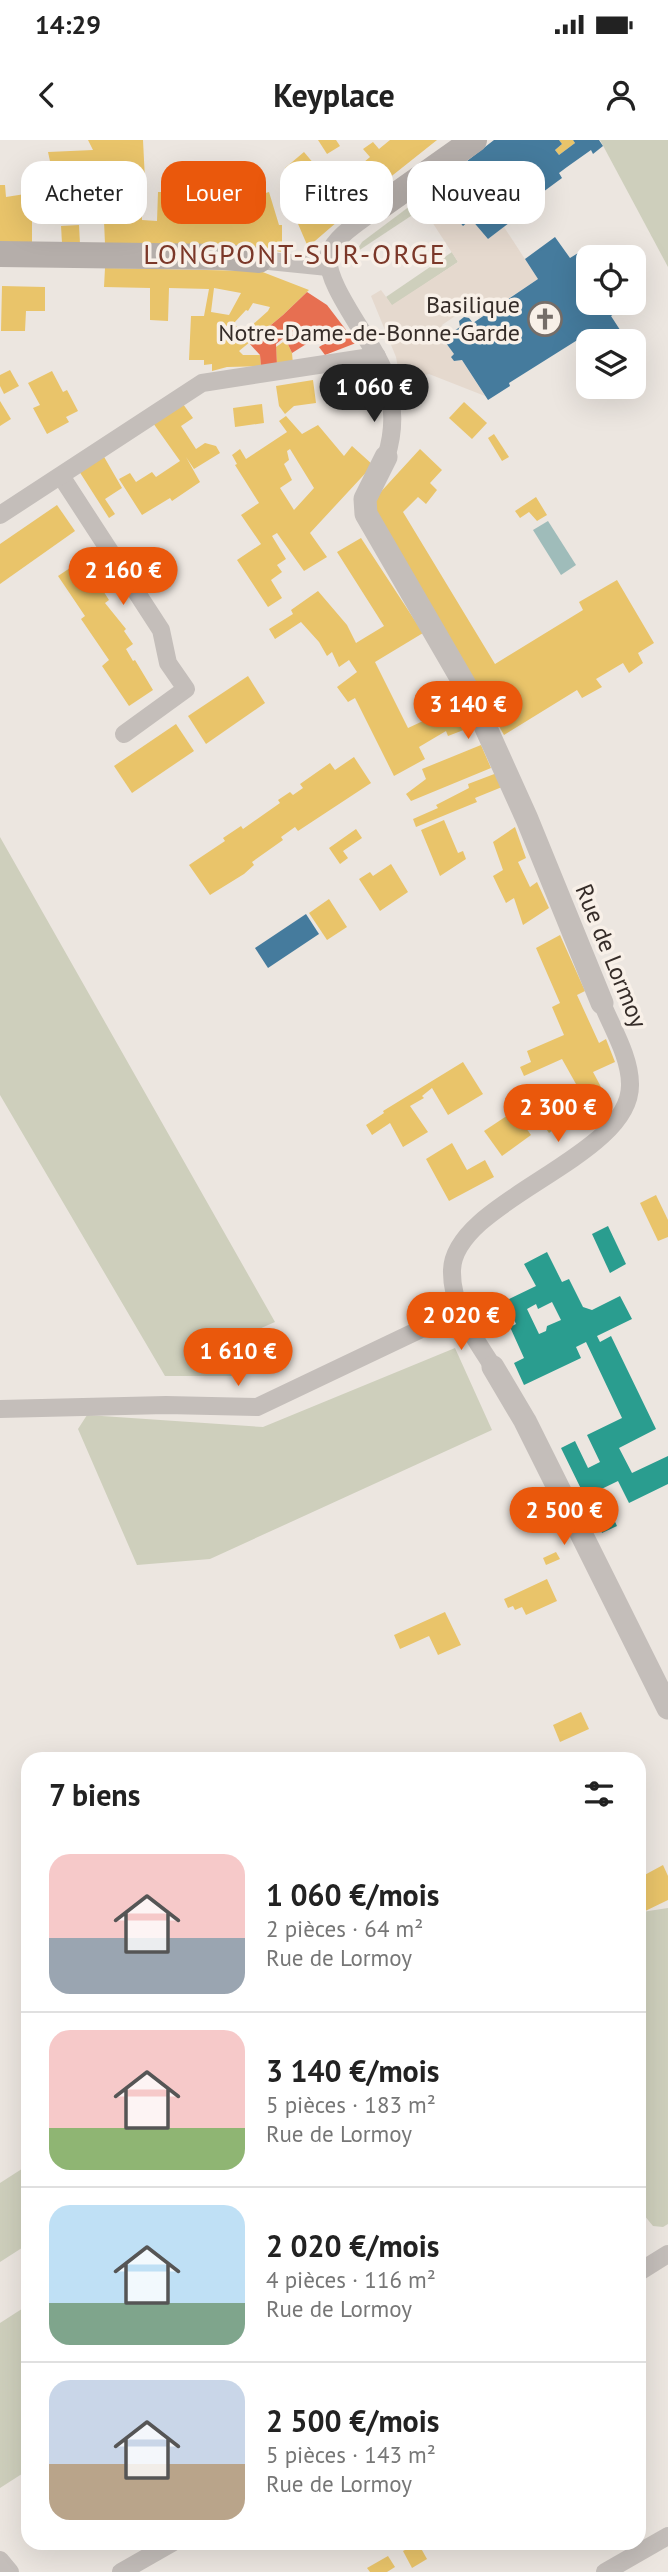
<!DOCTYPE html>
<html lang="fr">
<meta charset="utf-8">
<style>
body{margin:0;font-family:"PT Sans",sans-serif;background:#f6f6f6;color:#222;height:100vh;display:flex;flex-direction:column;font-size:26px;white-space:nowrap}
*{box-sizing:border-box;margin:0}
p{font-size:23px;color:#767676}
.icon{flex:none;width:38px;height:38px;fill:none;stroke:currentColor;stroke-width:2;stroke-linecap:round;stroke-linejoin:round}
.map{position:relative;flex:1;overflow:hidden}
.details{position:absolute;left:21px;top:1612px;width:625px;height:798px;display:flex;flex-direction:column;background:#fff;border-radius:21px;box-shadow:0 7px 28px #0002}
.details>*{flex:none}
.guide{position:absolute;left:21px;top:21px;width:626px;height:63px;display:flex;gap:14px}
.tools{position:absolute;left:576px;top:105px;display:grid;gap:14px}
.tools a{display:grid;place-items:center;width:70px;height:70px;border-radius:14px;background:#fff;box-shadow:0 7px 28px #0002;font-size:35px}
.price{position:absolute;translate:-50% -60px;padding:0 16px;border-radius:24px;background:#ea580c;color:#fff;font-size:23px;line-height:46px;filter:drop-shadow(0 2px 4px #0008)}
.price::after{content:'';position:absolute;left:50%;top:42px;width:21px;height:16px;margin-left:-10px;background:inherit;clip-path:polygon(0 0,100% 0,50% 100%)}
.price.selected{background:#222;color:#fff}
ul{padding:0;list-style:none}
li{display:flex;align-items:center;gap:21px;height:175px;padding:0 28px}
li+li{border-top:2px solid #e0e0e0}
li span{display:grid;place-items:center;flex:none;width:196px;height:140px;border-radius:21px;color:#555}
li>.icon{margin-inline-start:auto}
span .icon{width:84px;height:84px;fill:#fffc;stroke-width:1}
li b{font-size:30px}
h2{display:flex;justify-content:space-between;align-items:center;height:84px;padding:0 28px;font-size:30px}
.tag{padding:0 24px;border-radius:21px;background:#fff;box-shadow:0 7px 28px #0002;font-size:24px;line-height:63px}
.tag.selected{background:#ea580c;color:#fff}
.status{display:flex;justify-content:space-between;align-items:center;height:49px;padding:0 35px;background:#fff;direction:ltr}
.status svg{height:19px;fill:currentColor}
header{display:flex;justify-content:space-between;align-items:center;height:91px;padding:0 28px;background:#fff;font-size:32px;font-weight:700}
.map>svg:first-child{display:block}
.green{fill:#cecfbc}
.plaza{fill:#e5d9ce}
.water{fill:#9fbcba}
.homes{fill:#e9c46a;fill-rule:evenodd}
.shops{fill:#e76f51}
.schools{fill:#2a9d8f;fill-rule:evenodd}
.public{fill:#457b9d}
.lines{fill:none;stroke-linecap:round;stroke-linejoin:round}
.minor{stroke:#c4beba;stroke-width:18}
.tertiary{stroke:#c4beba;stroke-width:23}
.secondary{stroke:#b5aeaa;stroke-width:26}
.labels{text-anchor:middle;stroke-width:7;stroke-linejoin:round;paint-order:stroke}
.poi-label{font-size:24px;fill:#352c28;stroke:#f8f0e8;text-anchor:end}
.street-label{font-size:24px;fill:#352c28;stroke:#f8f0e8}
.quarter-label{font-size:28px;letter-spacing:2px;fill:#7c3829;stroke:#f8f0e8}
</style>
<div class="status"><b>14:29</b><svg viewBox="0 0 49 12"><path d="M0 12V9h3v3zM5 12V6h3v6zM10 12V3h3v9zM15 12V0h3v12zM26 1h20v11H26zM47 4h2v5h-2z"/></svg></div>
<header><svg class="icon" aria-label="back" viewBox="0 0 24 24"><path d="M15 5l-7 7 7 7"/></svg>Keyplace<svg class="icon" aria-label="person" viewBox="0 0 24 24"><circle cx="12" cy="8" r="4"/><path d="M4 21q1-7 8-7t8 7"/></svg></header>
<div class="map">
<svg width="668" height="2432" viewBox="0 0 668 2432">
<rect width="100%" height="100%" fill="#ece6e0"/>
<g class="green">
<polygon points="600,0 668,0 668,127"/>
<polygon points="418,60 423,68 355,113 362,102"/>
<polygon points="452,112 458,122 392,166 386,157"/>
<polygon points="0,697 275,1182 230,1202 244,1236 165,1236 0,955"/>
<polygon points="455,1208 492,1290 210,1419 137,1425 78,1289 87,1275 263,1287"/>
<polygon points="668,1768 668,2084 663,2087 653,2086 639,2069 639,1776 642,1772"/>
<polygon points="28,2025 28,2104 0,2122 0,2043"/>
<polygon points="28,2165 28,2330 0,2348 0,2183"/>
</g>
<polygon class="plaza" points="448,51 458,64 450,71 462,85 471,79 488,99 504,87 538,139 479,178 470,166 442,185 447,193 442,195 443,198 440,201 443,204 446,203 454,214 452,217 454,221 462,220 485,256 429,234 408,239 399,233 396,217 371,156 381,150 392,165 458,122 423,68"/>
<polygon class="water" points="548,381 576,425 561,435 533,390"/>
<g class="homes">
<polygon points="88,0 143,0 145,40 140,41 142,80 157,81 158,52 169,52 174,54 174,65 180,66 179,81 192,82 192,68 196,64 204,65 205,69 231,68 232,72 237,73 239,81 250,82 243,60 269,52 279,85 282,85 282,112 256,108 105,104 103,58 61,59 65,77 59,78 56,60 38,61 37,35 53,35 48,12 93,10"/>
<polygon points="318,0 336,0 340,6 327,14"/>
<polygon points="390,0 437,0 359,62 343,40 370,17 363,9 373,2 379,9"/>
<polygon points="559,0 573,0 575,3 559,15 555,10 562,4"/>
<polygon points="304,12 352,69 308,107 286,56 291,52 285,46 294,39 285,28"/>
<polygon points="0,45 5,45 6,57 25,54 28,58 32,58 32,104 0,103"/>
<polygon points="79,85 80,104 62,103 61,86"/>
<path d="M105,128L260,131L309,150L283,175L239,211L243,215H260L261,226L227,227L212,231V224L204,225V220H189L191,176H204L209,149L169,148L168,181L150,180V148L104,147ZM214,148L241,153L229,175L211,172ZM253,163L270,167L268,171L242,194L234,183L246,170L248,171Z"/>
<polygon points="2,146 45,147 45,171 26,171 25,191 1,191"/>
<polygon points="286,200 292,213 293,224 277,225 276,207"/>
<polygon points="10,230 19,246 4,254 0,246 0,235"/>
<polygon points="52,231 63,252 67,250 78,271 66,277 69,282 47,294 33,268 40,265 28,243"/>
<polygon points="353,235 363,236 367,255 361,259"/>
<polygon points="313,240 316,263 294,266 285,274 279,266 276,246"/>
<polygon points="0,261 11,279 0,286"/>
<polygon points="464,262 487,283 472,299 449,278"/>
<polygon points="183,264 193,278 181,286 196,309 205,303 216,306 220,313 194,329 186,317 200,342 172,361 170,358 142,375 119,339 130,333 136,342 152,332 156,337 180,321 153,283"/>
<polygon points="262,264 264,283 235,287 233,268"/>
<path d="M286,276L302,294L318,285L344,316L352,306L373,325L310,393L327,417L304,431L277,393L272,396L286,419L277,425L282,432L271,440L282,458L268,467L237,420L261,404L241,375L259,363L235,325L237,324L232,315L240,309L246,319L287,292L279,281ZM290,309L314,348L294,370L280,348L292,340L284,324L289,320L287,311Z"/>
<polygon points="494,294 509,317 502,321 488,298"/>
<polygon points="420,309 442,330 430,343 437,350 426,364 418,357 403,372 495,524 583,470 579,462 617,440 654,503 638,513 643,523 629,533 623,523 596,539 602,547 582,558 577,550 504,595 373,367 377,356"/>
<polygon points="103,315 122,348 105,359 115,374 109,378 79,331"/>
<polygon points="536,357 547,375 537,381 529,372 520,378 515,371"/>
<polygon points="57,365 75,391 0,444 0,404"/>
<polygon points="361,398 423,493 375,522 408,588 464,562 474,586 448,596 446,591 419,607 425,619 394,636 355,558 348,562 337,547 357,532 349,520 339,527 332,512 327,516 319,502 301,482 275,499 269,489 293,474 291,470 318,451 347,485 356,503 384,486 337,412"/>
<polygon points="82,420 103,448 102,449 109,460 105,463 126,489 124,491 133,504 126,509 133,521 135,520 153,550 129,566 102,526 109,520 81,479 85,476 58,436"/>
<polygon points="248,536 265,563 206,604 188,576"/>
<polygon points="176,584 194,611 132,653 114,626"/>
<polygon points="481,605 491,628 411,661 406,654 426,639 422,629"/>
<polygon points="354,617 371,643 298,691 295,687 281,697 283,700 252,722 254,725 244,734 210,755 189,725 225,701 223,698 241,686 243,689 280,663 278,660 290,652 293,655 303,648 300,644 330,623 335,630"/>
<polygon points="497,633 502,647 475,658 477,662 416,687 413,679 438,668 436,665 469,648 468,644"/>
<polygon points="444,680 458,713 463,711 466,719 440,736 421,690"/>
<polygon points="515,687 526,718 518,722 530,747 537,742 549,768 523,785 514,758 506,763 493,736 503,730 493,702"/>
<polygon points="356,689 362,698 343,711 348,718 340,724 329,708"/>
<polygon points="391,724 408,752 380,771 359,739 370,732 373,736"/>
<polygon points="329,759 347,787 327,800 309,773"/>
<polygon points="560,795 585,851 577,855 599,903 606,899 615,922 593,932 608,960 590,969 562,919 524,936 520,927 531,922 527,911 564,895 552,867 560,863 536,808"/>
<polygon points="463,922 483,954 448,975 432,948 422,956 424,958 410,966 428,992 403,1007 390,983 372,995 366,985 384,973 383,971"/>
<polygon points="560,947 578,972 549,993 532,968"/>
<polygon points="514,971 531,995 502,1016 484,991"/>
<polygon points="452,1003 467,1030 485,1020 494,1037 449,1061 426,1019"/>
<polygon points="656,1055 668,1080 668,1097 658,1101 640,1063"/>
<polygon points="556,1412 560,1419 546,1425 543,1418"/>
<polygon points="547,1439 557,1461 526,1475 522,1467 515,1470 513,1466 508,1468 504,1459"/>
<polygon points="445,1472 461,1505 438,1515 429,1496 400,1509 394,1495"/>
<polygon points="581,1572 589,1589 560,1602 553,1585"/>
<polygon points="663,1725 668,1736 668,1760 639,1774 639,1738"/>
<polygon points="418,2403 427,2419 412,2428 403,2411"/>
<polygon points="388,2416 395,2427 387,2432 370,2432 367,2428"/>
</g>
<polygon class="shops" points="307,152 327,165 356,203 325,215 319,207 324,204 319,196 292,213 286,200 301,189 299,186 276,204 277,225 261,226 260,215 249,203 283,175"/>
<g class="schools">
<polygon points="608,1086 626,1124 610,1133 592,1094"/>
<path d="M547,1112L562,1142L569,1139L583,1167L592,1170L620,1156L632,1179L597,1196L600,1202L611,1196L656,1289L619,1308L632,1333L668,1316V1344L629,1363L618,1341L585,1357L561,1308L575,1301L588,1328L600,1322L587,1295L622,1278L586,1202L576,1207L581,1218L524,1245L514,1223L524,1218L510,1187L516,1184L505,1161L536,1146L524,1124ZM552,1162L561,1180L547,1186L546,1191L539,1194L527,1169L536,1164L538,1169Z"/>
<polygon points="610,1371 617,1386 602,1393 595,1378"/>
</g>
<g class="public">
<polygon points="494,0 559,0 562,4 555,10 559,15 575,3 573,0 599,0 603,6 593,14 591,10 567,27 559,33 562,38 543,52 527,31 518,38 516,34 507,40 499,31 480,46 509,83 488,99 471,79 463,86 450,71 458,64 440,42"/>
<polygon points="555,97 570,118 591,105 600,108 602,117 607,113 617,111 629,117 588,117 588,163 629,163 611,176 624,196 615,201 588,201 588,212 579,199 509,243 510,246 488,260 462,220 454,221 451,217 454,214 446,203 443,204 440,201 443,198 441,196 447,193 448,195 460,187 459,181 464,177 469,178 473,183 538,139 525,119"/>
<polygon points="306,774 319,794 268,828 255,808"/>
</g>
<g class="lines">
<g class="minor">
<path d="M375,70C361,81 335,96 329,114C322,141 372,200 383,229C394,259 396,287 386,317"/>
<polyline points="259,120 328,127"/>
<polyline points="61,336 161,490 168,523 186,549 124,594"/>
<polyline points="0,375 202,243 377,216"/>
<path d="M493,1227C475,1198 451,1167 452,1130C454,1060 632,1018 630,944C630,917 612,888 602,863"/>
<polyline points="0,1269 166,1265 257,1267 421,1189 463,1177"/>
<polyline points="639,2132 668,2114"/>
<polyline points="0,2420 10,2432"/>
<polyline points="121,2432 172,2403"/>
<polyline points="605,2432 668,2396"/>
</g>
<g class="tertiary">
<polyline points="386,317 365,359 366,374 472,557 527,679 602,863"/>
<polyline points="493,1227 525,1281 668,1568"/>
</g>
<g class="secondary">
<polyline points="375,70 474,0"/>
<polyline points="0,114 224,117 259,120"/>
</g>
</g>
<defs>
<g id="church-ring" transform="scale(1.75)"><circle r="9.5" fill="#f8f0e8" stroke="#756d68" stroke-width="1.5"/><path d="M-1.2-6h2.4v3.5h3.3v2.4h-3.3V6h-2.4V-.1h-3.3v-2.4h3.3Z" fill="#756d68"/></g>
</defs>
<g fill-rule="evenodd">
<use href="#church-ring" x="545" y="179"/>
</g>
<g class="labels">
<g class="poi-label">
<text x="520" y="173">Basilique<tspan x="520" dy="28">Notre-Dame-de-Bonne-Garde</tspan></text>
</g>
<g class="street-label">
<text transform="translate(611 816) rotate(68)" y="8">Rue de Lormoy</text>
</g>
<g class="quarter-label">
<text x="295" y="124">LONGPONT-SUR-ORGE</text>
</g>
</g>
</svg>
<div class="tools">
<a><svg class="icon" aria-label="locate" viewBox="0 0 24 24"><circle cx="12" cy="12" r="6"/><path d="M12 2v4M12 18v4M2 12h4M18 12h4"/></svg></a>
<a><svg class="icon" aria-label="layers" viewBox="0 0 24 24"><path d="M12 4l9 5-9 5-9-5zM3 14l9 5 9-5"/></svg></a>
</div>
<b class="price selected" style="left:374px;top:284px">1 060 €</b>
<b class="price" style="left:123px;top:467px">2 160 €</b>
<b class="price" style="left:468px;top:601px">3 140 €</b>
<b class="price" style="left:558px;top:1004px">2 300 €</b>
<b class="price" style="left:461px;top:1212px">2 020 €</b>
<b class="price" style="left:238px;top:1248px">1 610 €</b>
<b class="price" style="left:564px;top:1407px">2 500 €</b>
<div class="guide">
<a class="tag">Acheter</a>
<a class="tag selected">Louer</a>
<a class="tag">Filtres</a>
<a class="tag">Nouveau</a>
</div>
<section class="details">
<h2>7 biens<svg class="icon" aria-label="filters" viewBox="0 0 24 24"><path d="M4 7h16M4 17h16"/><circle cx="9" cy="7" r="2"/><circle cx="15" cy="17" r="2"/></svg></h2>
<ul>
<li><span style="background:linear-gradient(#f6c9c9 60%,#9aa5b1 0)"><svg class="icon" aria-label="home" viewBox="0 0 24 24"><path d="M3 11l9-7 9 7M6 9v11h12V9"/></svg></span><div><b>1 060 €/mois</b><p>2 pièces · 64 m²</p><p>Rue de Lormoy</p></div></li>
<li><span style="background:linear-gradient(#f6c9c9 70%,#8fb573 0)"><svg class="icon" aria-label="home" viewBox="0 0 24 24"><path d="M3 11l9-7 9 7M6 9v11h12V9"/></svg></span><div><b>3 140 €/mois</b><p>5 pièces · 183 m²</p><p>Rue de Lormoy</p></div></li>
<li><span style="background:linear-gradient(#bfe0f5 70%,#7fa58c 0)"><svg class="icon" aria-label="home" viewBox="0 0 24 24"><path d="M3 11l9-7 9 7M6 9v11h12V9"/></svg></span><div><b>2 020 €/mois</b><p>4 pièces · 116 m²</p><p>Rue de Lormoy</p></div></li>
<li><span style="background:linear-gradient(#c9d6e8 60%,#b9a48a 0)"><svg class="icon" aria-label="home" viewBox="0 0 24 24"><path d="M3 11l9-7 9 7M6 9v11h12V9"/></svg></span><div><b>2 500 €/mois</b><p>5 pièces · 143 m²</p><p>Rue de Lormoy</p></div></li>
</ul>
</section>
</div>
